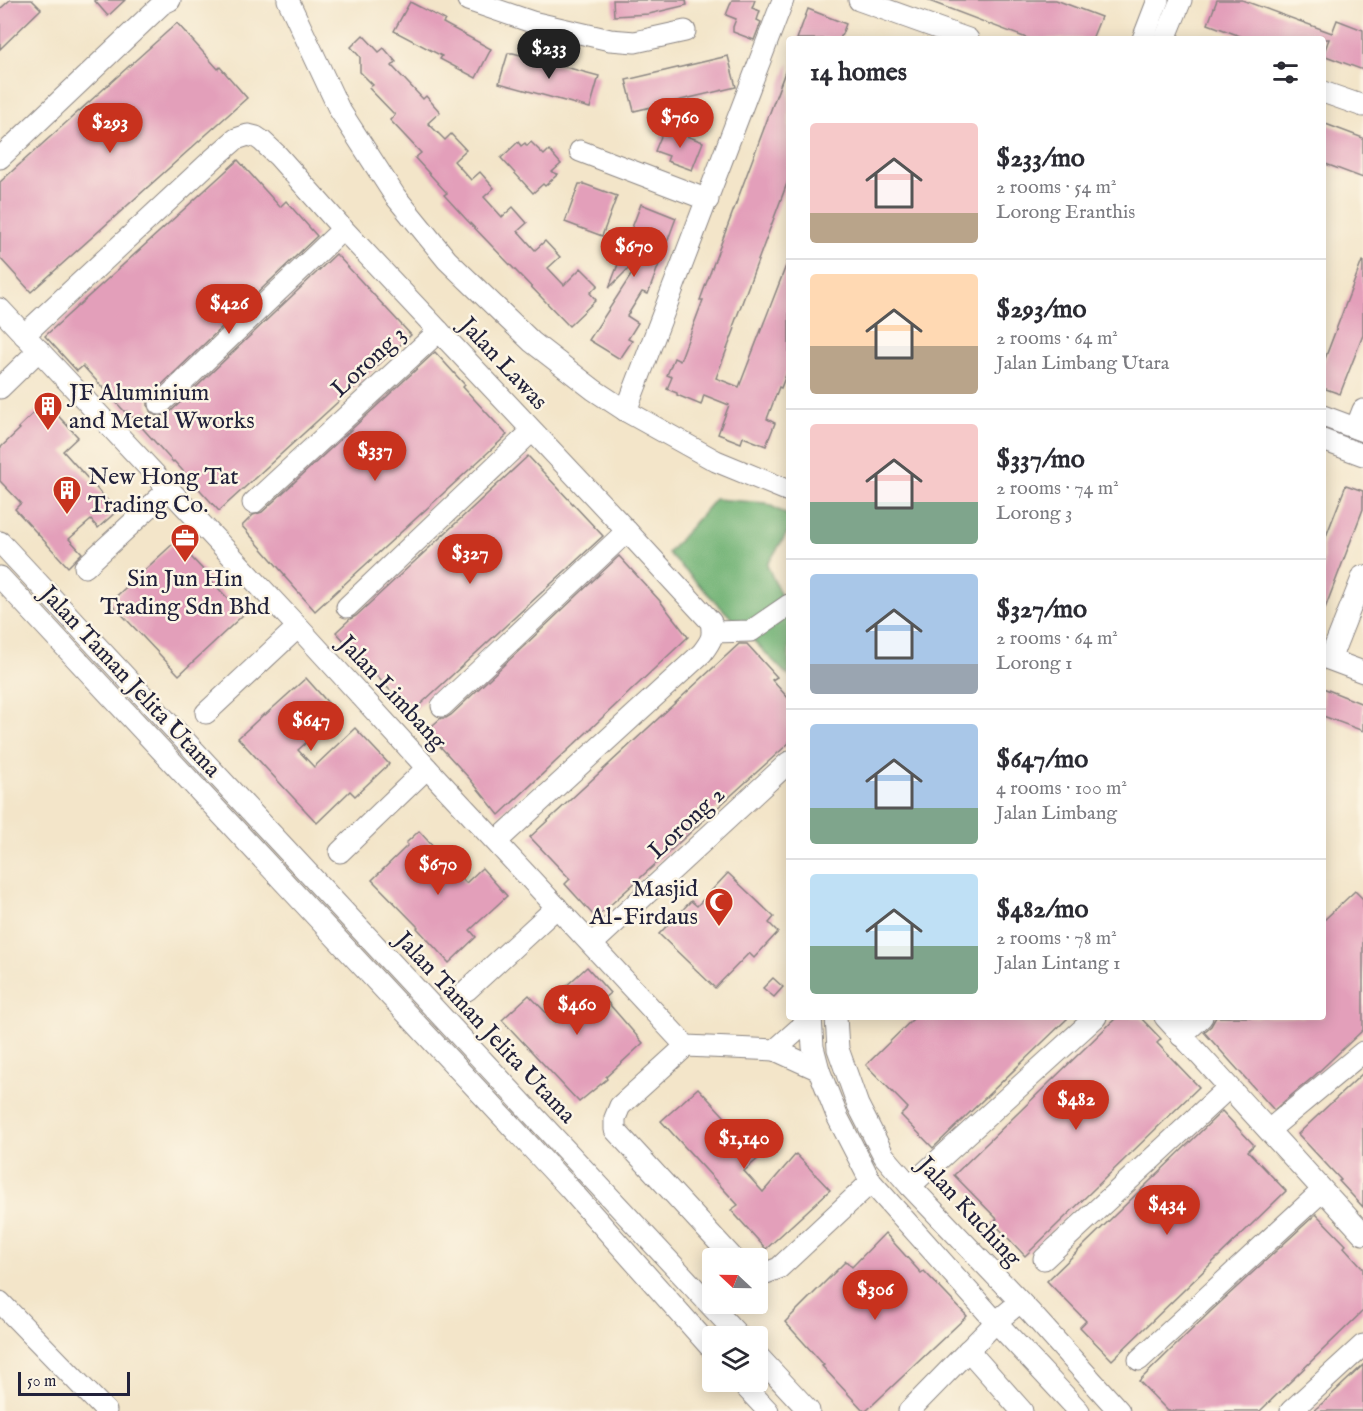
<!DOCTYPE html>
<meta charset="utf-8">
<style>
body{margin:0;font-family:"IM FELL English",serif;background:#f2f2f3;color:#2b2b33;height:100vh;display:flex;flex-direction:column;font-size:22px;white-space:nowrap}
*{box-sizing:border-box;margin:0}
p{font-size:20px;color:#7c7c81}
.icon{flex:none;width:33px;height:33px;fill:none;stroke:currentColor;stroke-width:2;stroke-linecap:round;stroke-linejoin:round}
.map{position:relative;flex:1;overflow:hidden}
.details{position:absolute;left:786px;top:36px;width:540px;height:984px;display:flex;flex-direction:column;background:#fff;border-radius:6px;box-shadow:0 3px 15px #0003}
.details>*{flex:none}
.needle{width:39px;rotate:292deg}
.controls{position:absolute;left:702px;top:1248px;display:grid;gap:12px}
.controls a{display:grid;place-items:center;width:66px;height:66px;border-radius:6px;background:#fff;box-shadow:0 3px 15px #0003;font-size:30px}
.scale{position:absolute;left:18px;bottom:15px;width:112px;box-sizing:border-box;padding-left:6px;border:3px solid #22223b;border-top:0;font-size:16px;line-height:21px;white-space:nowrap;color:#22223b;-webkit-text-stroke:4px #fcf5e5;paint-order:stroke}
.price{position:absolute;translate:-50% -51px;padding:0 14px;border-radius:21px;background:#c8321e;color:#fff;font-size:20px;line-height:39px;filter:drop-shadow(0 2px 3px #0008)}
.price::after{content:'';position:absolute;left:50%;top:36px;width:18px;height:14px;margin-left:-9px;background:inherit;clip-path:polygon(0 0,100% 0,50% 100%)}
.price.active{background:#222;color:#fff}
ul{padding:0;list-style:none}
li{display:flex;align-items:center;gap:18px;height:150px;padding:0 24px}
li+li{border-top:2px solid #e1e1e2}
li span{display:grid;place-items:center;flex:none;width:168px;height:120px;border-radius:6px;color:#555}
li>.icon{margin-inline-start:auto}
span .icon{width:72px;height:72px;fill:#fffc;stroke-width:1}
li b{font-size:26px}
h2{display:flex;justify-content:space-between;align-items:center;height:72px;padding:0 24px;font-size:26px}
.map>svg:first-child{display:block}
.forest{fill:#72b376;stroke:#4a6a58;stroke-width:1.5}
.building{fill:#e39fba}
.lines{fill:none;stroke-linecap:round;stroke-linejoin:round}
.minor-casing{stroke:#8a8482;stroke-width:23}
.minor{stroke:#fff;stroke-width:21}
.labels{text-anchor:middle;stroke-width:5;stroke-linejoin:round;paint-order:stroke}
.street-label{font-size:24px;fill:#22223b;stroke:#fcf5e5}
.poi-label{font-size:24px;fill:#22223b;stroke:#fcf5e5;text-anchor:start}
</style>
<div class="map">
<svg width="1363" height="1411" viewBox="0 0 1363 1411">
<rect width="100%" height="100%" fill="#fcf5e5"/>
<filter id="ink" filterUnits="userSpaceOnUse"><feTurbulence type="fractalNoise" baseFrequency=".0167" numOctaves="2"/><feDisplacementMap in="SourceGraphic" scale="12" xChannelSelector="R" yChannelSelector="G"/><feConvolveMatrix kernelMatrix="1 2 1 2 8 2 1 2 1" color-interpolation-filters="sRGB"/></filter>
<filter id="wash" filterUnits="userSpaceOnUse"><feTurbulence type="fractalNoise" baseFrequency=".008" numOctaves="4" result="noise"/><feDisplacementMap in="SourceGraphic" scale="24" xChannelSelector="R" yChannelSelector="G"/><feGaussianBlur stdDeviation="1.35" result="paint"/><feColorMatrix in="noise" values="0 0 0 0 0 0 0 0 0 0 0 0 0 0 0 0 0 1.4 0 .05"/><feComposite in="paint" operator="in"/></filter>
<g filter="url(#wash)">
<rect width="100%" height="100%" fill="#f3e5c9"/>
<polygon class="forest" points="715,499 766,503 789,516 789,530 767,565 783,600 789,605 789,676 785,673 668,553"/>
<g id="blocks">
<g class="building">
<polygon points="10,0 32,0 41,9 0,49 0,9"/>
<polygon points="94,0 125,0 108,16"/>
<polygon points="613,0 686,0 687,5 649,14 614,16"/>
<polygon points="732,0 755,0 752,8 760,11 757,20 761,22 754,40 733,32 733,27 736,19 726,15"/>
<polygon points="929,0 1056,0 1101,17 1092,39 1029,39 929,1"/>
<polygon points="1217,0 1242,0 1332,33 1337,20 1363,30 1363,70 1323,55 1329,39 1248,39 1208,24"/>
<polygon points="410,2 445,20 443,23 491,49 476,78 440,59 442,56 394,31"/>
<polygon points="808,9 846,24 840,39 797,39"/>
<polygon points="177,23 218,69 220,67 247,98 31,292 0,258 0,182"/>
<polygon points="363,35 379,52 384,48 396,62 392,66 423,99 426,96 440,112 428,123 445,140 451,134 466,150 454,161 471,180 480,172 494,188 484,197 502,217 513,207 527,223 518,231 535,250 545,241 560,257 548,268 564,285 581,268 598,285 590,293 596,300 569,326 465,218 444,195 447,193 415,158 421,153 390,120 395,115 369,88 373,85 360,72 360,57 351,47"/>
<polygon points="508,53 513,53 599,76 590,108 499,83"/>
<polygon points="728,56 736,87 634,111 626,80"/>
<polygon points="788,64 789,64 789,178 733,327 735,328 716,378 739,387 789,258 789,367 781,388 779,387 767,419 775,423 766,446 743,437 741,443 718,434 729,405 704,395 701,405 677,395 677,393 667,389 672,377 667,375 674,358 680,361 703,300 700,300"/>
<polygon points="1323,123 1363,138 1363,178 1323,163"/>
<polygon points="670,130 703,142 692,170 667,161 669,156 655,151 662,134 668,136"/>
<polygon points="518,142 521,146 525,143 527,146 531,142 544,155 549,150 561,164 552,172 558,174 545,186 543,184 533,193 501,158"/>
<polygon points="238,160 280,207 286,201 317,236 151,395 148,400 148,406 151,413 157,416 162,416 169,413 336,254 411,335 219,511 174,461 173,462 127,411 125,412 83,366 77,371 45,336"/>
<polygon points="579,184 584,184 617,196 602,236 565,222"/>
<polygon points="641,204 676,218 648,294 642,292 627,316 638,323 628,339 632,341 620,359 589,340 635,269 631,266 609,288"/>
<polygon points="1362,261 1363,261 1363,335 1340,394 1323,388 1323,364"/>
<polygon points="435,352 465,385 463,387 507,435 315,611 284,576 285,575 242,526 253,515 262,512"/>
<polygon points="45,402 78,437 63,451 117,511 98,528 91,520 69,539 82,553 68,567 15,509 21,503 0,481 0,448 20,429 18,428"/>
<polygon points="528,456 603,536 411,713 336,632 350,619 356,616"/>
<polygon points="1346,485 1363,491 1363,509 1324,611 1323,544"/>
<polygon points="176,541 208,575 207,576 243,615 179,675 110,602"/>
<polygon points="619,556 660,601 688,637 499,815 469,778 426,731 441,718 446,718 451,715"/>
<polygon points="739,644 747,644 777,677 772,680 789,699 789,743 596,918 565,884 570,879 530,837"/>
<polygon points="306,678 338,714 298,750 314,767 355,728 389,764 355,796 350,791 317,823 238,738 264,714 265,715"/>
<polygon points="1323,688 1363,704 1363,731 1323,716"/>
<polygon points="419,831 466,883 482,868 507,896 470,930 476,937 449,963 417,928 418,927 372,880 408,845 406,843"/>
<polygon points="728,873 774,917 769,923 778,932 754,958 749,953 715,988 659,934 691,901 697,906"/>
<polygon points="1355,891 1363,899 1363,1030 1313,1077 1274,1110 1204,1032 1211,1026 1216,1017 1323,1017 1323,921"/>
<polygon points="587,967 610,993 604,998 643,1043 606,1077 607,1079 579,1102 502,1020 529,995 555,1022 577,1000 565,987"/>
<polygon points="773,978 783,987 774,997 763,988"/>
<polygon points="915,1017 1069,1017 933,1148 901,1115 908,1108 866,1065"/>
<polygon points="1117,1017 1140,1017 1161,1039 1157,1043 1199,1087 1025,1256 993,1222 997,1219 954,1175"/>
<polygon points="1363,1073 1363,1207 1339,1181 1341,1180 1298,1134"/>
<polygon points="698,1088 761,1156 744,1171 763,1192 796,1154 830,1190 766,1249 731,1210 738,1205 661,1121"/>
<polygon points="1222,1111 1254,1145 1248,1151 1286,1191 1112,1360 1080,1327 1086,1321 1047,1281"/>
<polygon points="1316,1214 1346,1245 1344,1247 1363,1268 1363,1311 1260,1411 1168,1411 1139,1381 1211,1311"/>
<polygon points="885,1233 921,1273 924,1271 967,1316 866,1411 864,1411 822,1366 824,1365 785,1322 846,1261 852,1267"/>
<polygon points="1363,1365 1363,1411 1313,1411 1325,1401"/>
</g>
</g>
</g>
<g filter="url(#ink)">
<use href="#blocks" fill-opacity="0" stroke="#8a8482" stroke-width="1.5"/>
<g class="lines">
<g class="minor-casing">
<g id="minor">
<polyline points="288,0 339,109 395,196 447,260 532,342 594,390 626,411 716,461 789,491"/>
<polyline points="468,0 532,22 610,40 635,42 685,31"/>
<polyline points="859,0 968,39"/>
<polyline points="1143,39 1158,0"/>
<polyline points="1165,39 1181,0"/>
<polyline points="1323,92 1363,106"/>
<polyline points="580,151 708,200"/>
<polyline points="0,158 162,4 170,0"/>
<polyline points="0,309 298,627 427,768 686,1046 775,1050 819,1070"/>
<path d="M24,335L214,158L236,139L248,135L256,137L262,141L278,156L343,229L627,531L711,622C714,637 711,641 702,653L497,841"/>
<polyline points="0,388 39,350"/>
<polyline points="160,404 343,229"/>
<polyline points="626,411 783,0"/>
<polyline points="1323,416 1363,431"/>
<polyline points="1356,428 1363,410"/>
<polyline points="1323,440 1363,455"/>
<polyline points="253,503 439,331"/>
<polyline points="0,542 739,1336"/>
<polyline points="85,567 168,490"/>
<polyline points="0,577 569,1188 712,1349"/>
<polyline points="347,607 532,431"/>
<polyline points="713,632 751,631 789,605"/>
<polyline points="1323,657 1363,672"/>
<polyline points="1330,659 1363,576"/>
<polyline points="442,706 627,531"/>
<polyline points="206,713 298,627"/>
<polyline points="340,852 427,768"/>
<polyline points="592,944 789,762"/>
<polyline points="467,990 557,907"/>
<polyline points="811,1017 813,1047 819,1070 838,1118 871,1182 996,1322 1079,1411"/>
<polyline points="836,1017 838,1049 858,1105 884,1156 910,1186 1031,1313 1119,1411"/>
<polyline points="1165,1017 1363,1234"/>
<polyline points="1181,1036 1202,1017"/>
<polyline points="686,1046 620,1106 615,1118 615,1130 733,1258"/>
<polyline points="775,1050 811,1018"/>
<polyline points="1269,1130 1363,1052"/>
<polyline points="910,1186 1096,1017"/>
<polyline points="1044,1259 1228,1088"/>
<polyline points="758,1272 766,1273 779,1268 871,1182"/>
<polyline points="0,1302 106,1411"/>
<polyline points="968,1350 1022,1411"/>
<polyline points="758,1356 809,1411"/>
<polyline points="1139,1360 1322,1191"/>
<polyline points="741,1382 768,1411"/>
<polyline points="909,1411 996,1322 1020,1302"/>
<polyline points="1291,1411 1363,1345"/>
</g>
</g>
<use href="#minor" class="minor"/>
</g>
</g>
<defs>
<g id="building-pin" transform="scale(1.5)"><path d="M0 17L-7.5 6A9.5 9.5 0 1 1 7.5 6Z" fill="#c8321e" stroke="#fcf5e5"/><path d="M-4-6H4V6H1V3H-1V6H-4ZM-2.5-4.3h1.7v1.8h-1.7ZM.8-4.3h1.7v1.8H.8ZM-2.5-1h1.7V.8h-1.7ZM.8-1h1.7V.8H.8Z" fill="#fff"/></g>
<g id="office-pin" transform="scale(1.5)"><path d="M0 17L-7.5 6A9.5 9.5 0 1 1 7.5 6Z" fill="#c8321e" stroke="#fcf5e5"/><path d="M-6-3h4V-5.5h4V-3h4V5H-6ZM-1-4.5V-3h2v-1.5ZM-6 0V1H6V0Z" fill="#fff"/></g>
<g id="mosque-pin" transform="scale(1.5)"><path d="M0 17L-7.5 6A9.5 9.5 0 1 1 7.5 6Z" fill="#c8321e" stroke="#fcf5e5"/><path d="M3.5-4.9A6 6 0 1 0 3.5 4.9A5 5 0 1 1 3.5-4.9Z" fill="#fff"/></g>
</defs>
<g fill-rule="evenodd">
<use href="#building-pin" x="48" y="406"/>
<use href="#building-pin" x="67" y="490"/>
<use href="#office-pin" x="185" y="538"/>
<use href="#mosque-pin" x="719" y="902"/>
</g>
<g class="labels">
<g class="street-label">
<text transform="translate(368 361) rotate(-43)" y="8">Lorong 3</text>
<text transform="translate(504 363) rotate(47)" y="8">Jalan Lawas</text>
<text transform="translate(131 681) rotate(47)" y="8">Jalan Taman Jelita Utama</text>
<text transform="translate(393 692) rotate(47)" y="8">Jalan Limbang</text>
<text transform="translate(686 822) rotate(-43)" y="8">Lorong 2</text>
<text transform="translate(486 1027) rotate(47)" y="8">Jalan Taman Jelita Utama</text>
<text transform="translate(970 1211) rotate(47)" y="8">Jalan Kuching</text>
</g>
<g class="poi-label">
<text x="69" y="400">JF Aluminium<tspan x="69" dy="28">and Metal Wworks</tspan></text>
<text x="88" y="484">New Hong Tat<tspan x="88" dy="28">Trading Co.</tspan></text>
<text x="185" y="586" text-anchor="middle">Sin Jun Hin<tspan x="185" dy="28">Trading Sdn Bhd</tspan></text>
<text x="698" y="896" text-anchor="end">Masjid<tspan x="698" dy="28">Al-Firdaus</tspan></text>
</g>
</g>
</svg>
<div class="controls">
<a><svg class="needle" viewBox="-14 -14 28 28"><path d="M0-13l5 13h-10z" fill="#e53935"/><path d="M0 13l5-13h-10z" fill="#7c7c81"/></svg></a>
<a><svg class="icon" aria-label="layers" viewBox="0 0 24 24"><path d="M12 4l9 5-9 5-9-5zM3 14l9 5 9-5"/></svg></a>
</div>
<div class="scale">50 m</div>
<b class="price active" style="left:549px;top:80px">$233</b>
<b class="price" style="left:680px;top:149px">$760</b>
<b class="price" style="left:110px;top:154px">$293</b>
<b class="price" style="left:634px;top:278px">$670</b>
<b class="price" style="left:229px;top:335px">$426</b>
<b class="price" style="left:375px;top:482px">$337</b>
<b class="price" style="left:470px;top:585px">$327</b>
<b class="price" style="left:311px;top:752px">$647</b>
<b class="price" style="left:438px;top:896px">$670</b>
<b class="price" style="left:577px;top:1036px">$460</b>
<b class="price" style="left:1076px;top:1131px">$482</b>
<b class="price" style="left:744px;top:1170px">$1,140</b>
<b class="price" style="left:1167px;top:1236px">$434</b>
<b class="price" style="left:875px;top:1321px">$306</b>
<section class="details">
<h2>14 homes<svg class="icon" aria-label="filters" viewBox="0 0 24 24"><path d="M4 7h16M4 17h16"/><circle cx="9" cy="7" r="2"/><circle cx="15" cy="17" r="2"/></svg></h2>
<ul>
<li><span style="background:linear-gradient(#f6c9c9 75%,#b9a48a 0)"><svg class="icon" aria-label="home" viewBox="0 0 24 24"><path d="M3 11l9-7 9 7M6 9v11h12V9"/></svg></span><div><b>$233/mo</b><p>2 rooms · 54 m²</p><p>Lorong Eranthis</p></div></li>
<li><span style="background:linear-gradient(#ffd9b3 60%,#b9a48a 0)"><svg class="icon" aria-label="home" viewBox="0 0 24 24"><path d="M3 11l9-7 9 7M6 9v11h12V9"/></svg></span><div><b>$293/mo</b><p>2 rooms · 64 m²</p><p>Jalan Limbang Utara</p></div></li>
<li><span style="background:linear-gradient(#f6c9c9 65%,#7fa58c 0)"><svg class="icon" aria-label="home" viewBox="0 0 24 24"><path d="M3 11l9-7 9 7M6 9v11h12V9"/></svg></span><div><b>$337/mo</b><p>2 rooms · 74 m²</p><p>Lorong 3</p></div></li>
<li><span style="background:linear-gradient(#a9c7e8 75%,#9aa5b1 0)"><svg class="icon" aria-label="home" viewBox="0 0 24 24"><path d="M3 11l9-7 9 7M6 9v11h12V9"/></svg></span><div><b>$327/mo</b><p>2 rooms · 64 m²</p><p>Lorong 1</p></div></li>
<li><span style="background:linear-gradient(#a9c7e8 70%,#7fa58c 0)"><svg class="icon" aria-label="home" viewBox="0 0 24 24"><path d="M3 11l9-7 9 7M6 9v11h12V9"/></svg></span><div><b>$647/mo</b><p>4 rooms · 100 m²</p><p>Jalan Limbang</p></div></li>
<li><span style="background:linear-gradient(#bfe0f5 60%,#7fa58c 0)"><svg class="icon" aria-label="home" viewBox="0 0 24 24"><path d="M3 11l9-7 9 7M6 9v11h12V9"/></svg></span><div><b>$482/mo</b><p>2 rooms · 78 m²</p><p>Jalan Lintang 1</p></div></li>
</ul>
</section>
</div>
